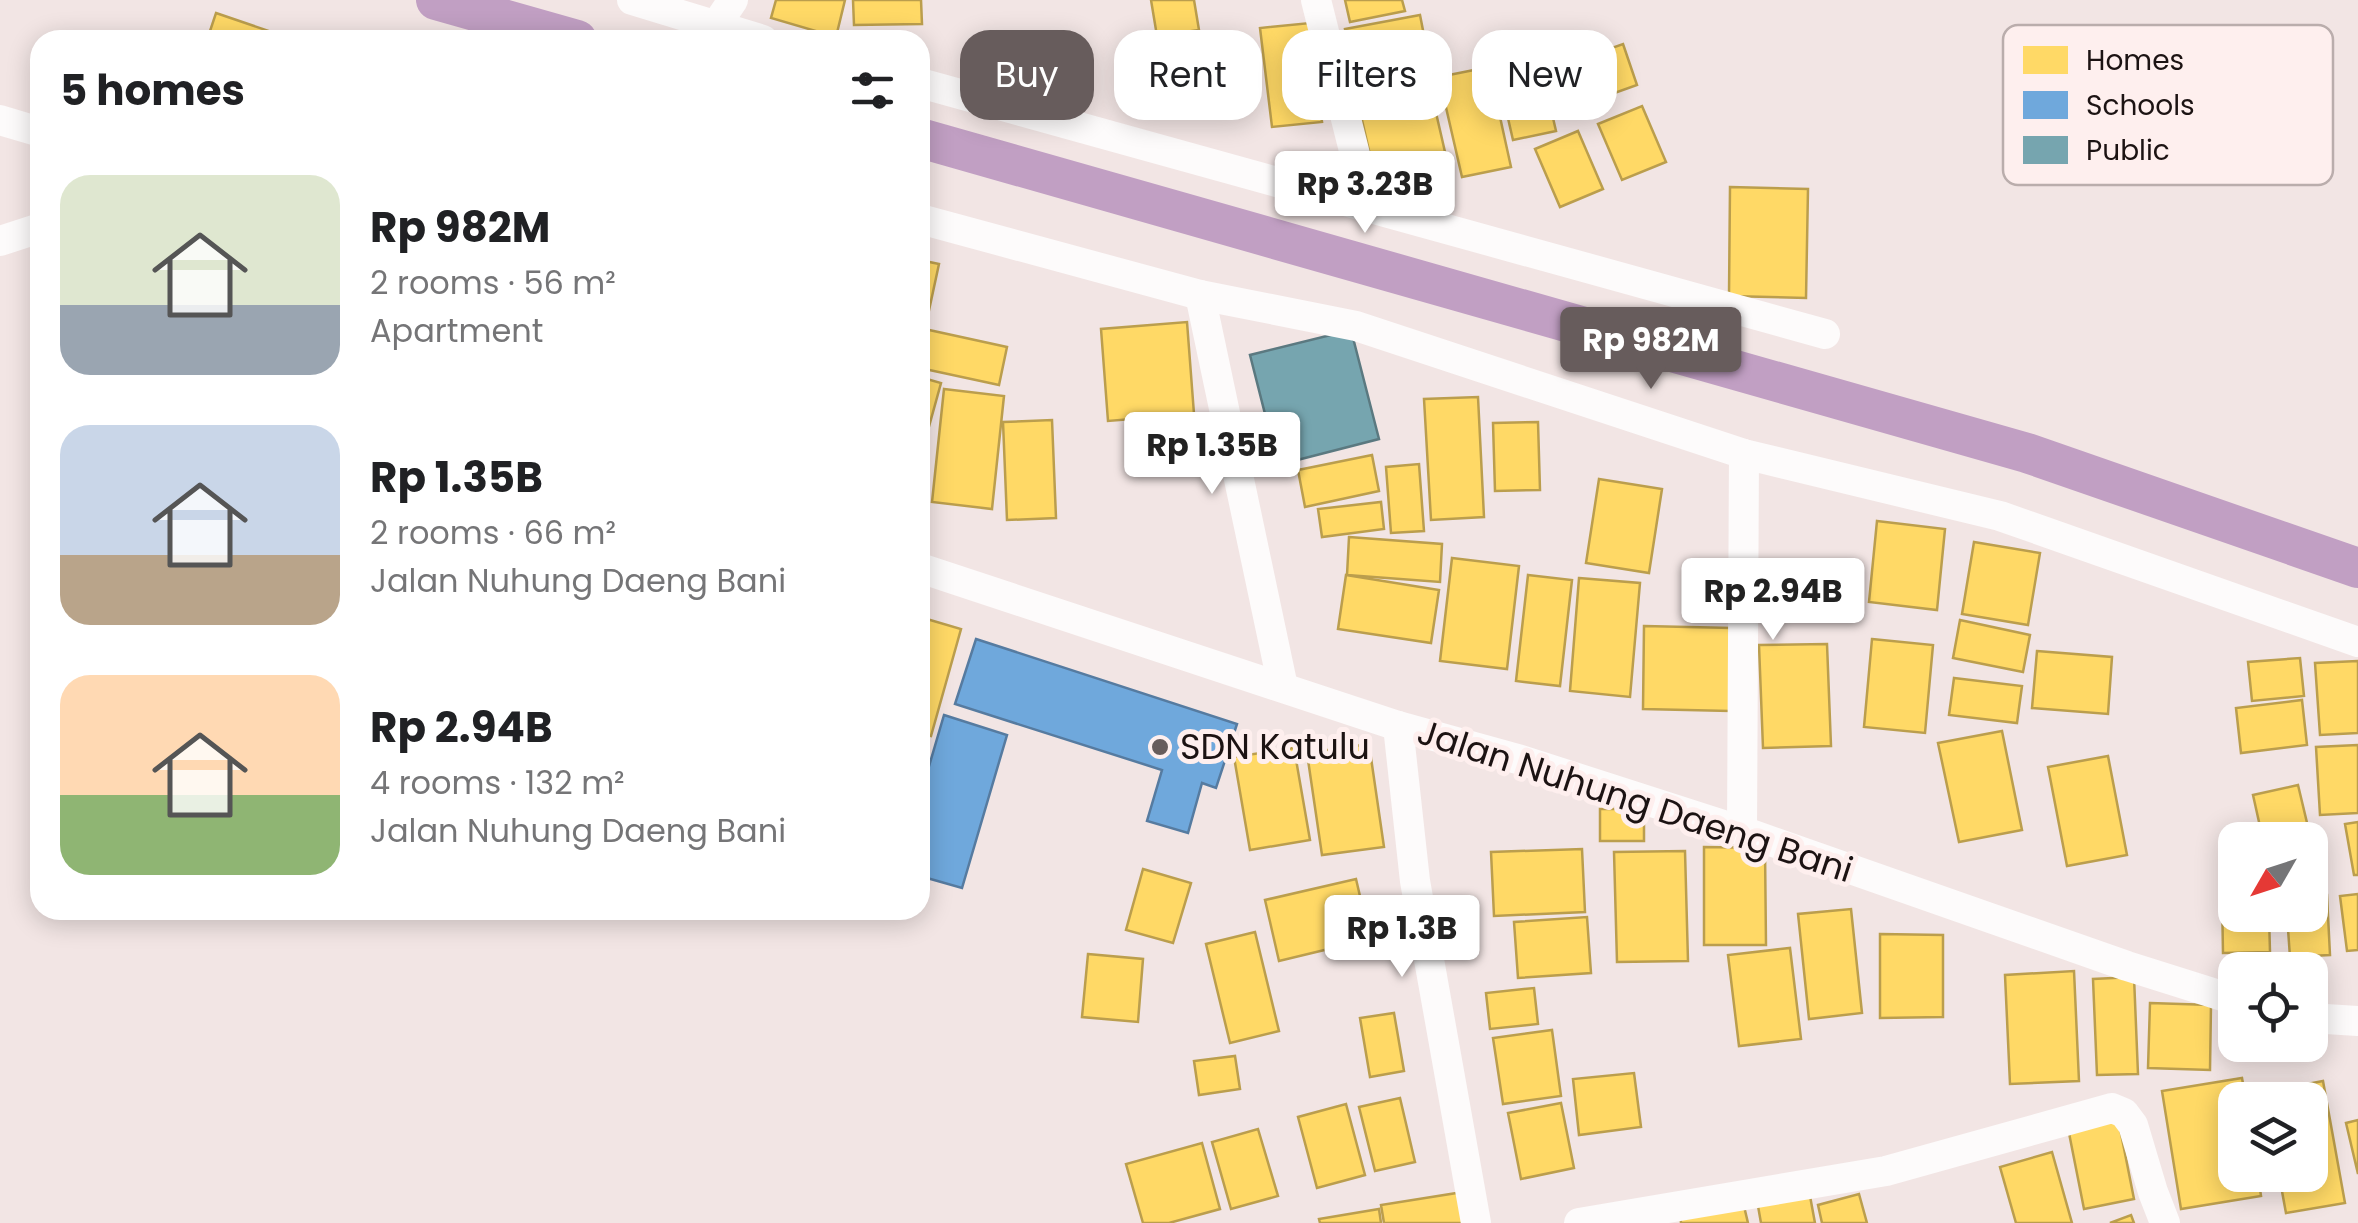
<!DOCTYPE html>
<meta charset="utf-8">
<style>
body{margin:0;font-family:Poppins,sans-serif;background:#f2f2f2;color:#202124;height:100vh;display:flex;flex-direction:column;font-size:38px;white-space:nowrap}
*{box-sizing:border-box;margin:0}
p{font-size:32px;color:#757577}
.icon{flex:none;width:55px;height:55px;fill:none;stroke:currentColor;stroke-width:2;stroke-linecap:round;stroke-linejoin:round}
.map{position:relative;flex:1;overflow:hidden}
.drawer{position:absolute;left:30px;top:30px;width:900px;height:890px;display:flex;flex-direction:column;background:#fff;border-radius:30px;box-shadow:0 5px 25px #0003}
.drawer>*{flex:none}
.top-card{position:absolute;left:960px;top:30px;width:950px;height:90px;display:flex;gap:20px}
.needle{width:65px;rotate:231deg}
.buttons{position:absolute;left:2218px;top:822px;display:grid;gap:20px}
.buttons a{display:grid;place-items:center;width:110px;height:110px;border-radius:20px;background:#fff;box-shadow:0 5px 25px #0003;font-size:50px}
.price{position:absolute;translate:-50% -85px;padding:0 22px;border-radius:10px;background:#fff;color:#222;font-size:32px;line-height:65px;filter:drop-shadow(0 2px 5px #0008)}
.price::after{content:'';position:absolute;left:50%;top:60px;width:30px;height:22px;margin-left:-15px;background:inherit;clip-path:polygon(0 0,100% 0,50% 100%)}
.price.current{background:#675c5c;color:#fff}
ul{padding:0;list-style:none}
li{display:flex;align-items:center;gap:30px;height:250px;padding:0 30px}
li span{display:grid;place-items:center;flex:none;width:280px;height:200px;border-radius:30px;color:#555}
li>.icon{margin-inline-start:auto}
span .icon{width:120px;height:120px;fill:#fffc;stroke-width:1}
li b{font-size:42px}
h2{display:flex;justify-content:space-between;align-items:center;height:120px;padding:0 30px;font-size:42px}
.pill{padding:0 35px;border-radius:30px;background:#fff;box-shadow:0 5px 25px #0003;font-size:35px;line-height:90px}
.pill.current{background:#675c5c;color:#fff}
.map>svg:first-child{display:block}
.homes{fill:#ffd966;stroke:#bb9e4d;stroke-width:2.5}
.schools{fill:#6fa8dc;stroke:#567ba0;stroke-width:2.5}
.public{fill:#76a5af;stroke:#5b7980;stroke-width:2.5}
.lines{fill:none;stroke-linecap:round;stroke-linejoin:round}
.canal{stroke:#c19fc3;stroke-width:40}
.minor{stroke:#fdfbfb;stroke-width:30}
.poi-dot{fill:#675c5c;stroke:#feefee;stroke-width:4}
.labels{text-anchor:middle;stroke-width:10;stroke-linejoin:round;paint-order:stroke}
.poi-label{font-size:35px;fill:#1c1313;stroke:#feefee;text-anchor:start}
.street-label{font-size:35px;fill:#1c1313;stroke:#feefee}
.key{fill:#feefee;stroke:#baadac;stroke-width:2.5}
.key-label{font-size:28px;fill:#1c1313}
</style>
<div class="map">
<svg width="2358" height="1223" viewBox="0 0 2358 1223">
<rect width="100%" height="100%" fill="#f2e5e4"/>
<g class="homes">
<polygon points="776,0 845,0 836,37 771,18"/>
<polygon points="853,0 921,0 922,24 854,25"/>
<polygon points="1151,0 1194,0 1199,30 1157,36"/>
<polygon points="1345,0 1402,0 1405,11 1350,22"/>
<polygon points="216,13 295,40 207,40"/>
<polygon points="1420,15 1431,71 1355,85 1345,29"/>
<polygon points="1310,23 1322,122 1272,127 1260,28"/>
<polygon points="1623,44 1637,85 1570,109 1555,68"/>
<polygon points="1242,50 1250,104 1203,111 1195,58"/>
<polygon points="1489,67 1511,167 1462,177 1439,77"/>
<polygon points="1542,70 1556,131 1513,140 1499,79"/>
<polygon points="1428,78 1448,165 1376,181 1356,94"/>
<polygon points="1642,106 1666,162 1622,180 1598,124"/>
<polygon points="1578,131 1603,189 1560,207 1535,149"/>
<polygon points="1730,187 1808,189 1806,298 1729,296"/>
<polygon points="920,260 939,264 928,315 920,313"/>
<polygon points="1187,322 1194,414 1108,421 1101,329"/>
<polygon points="920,328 1007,347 999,385 920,368"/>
<polygon points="920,377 941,383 920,459"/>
<polygon points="944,389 1004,396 992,509 932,502"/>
<polygon points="1478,397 1484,517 1431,520 1424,399"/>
<polygon points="1052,420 1056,518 1007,520 1003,422"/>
<polygon points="1538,422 1540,490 1495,491 1493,423"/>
<polygon points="1372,455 1379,491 1305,507 1298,470"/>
<polygon points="1419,464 1424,531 1391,533 1386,467"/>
<polygon points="1599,479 1662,489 1649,573 1586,563"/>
<polygon points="1381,502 1384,529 1322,537 1318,509"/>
<polygon points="1877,521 1945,529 1937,610 1869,602"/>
<polygon points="1349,537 1442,544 1440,582 1347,575"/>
<polygon points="1974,542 2040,553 2028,625 1962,614"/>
<polygon points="1452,558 1519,566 1507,669 1440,661"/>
<polygon points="1346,575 1439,590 1431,643 1338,629"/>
<polygon points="1528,575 1572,580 1560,686 1516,681"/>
<polygon points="1579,578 1640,583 1630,697 1570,691"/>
<polygon points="920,617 961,629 931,736 920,733"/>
<polygon points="1960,620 2030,635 2023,672 1953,658"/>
<polygon points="1644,626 1732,628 1730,711 1643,709"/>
<polygon points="1872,639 1933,645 1925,733 1864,727"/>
<polygon points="1827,644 1831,746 1763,748 1759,645"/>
<polygon points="2037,651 2112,657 2108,714 2032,708"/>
<polygon points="2300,658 2304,696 2252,701 2248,662"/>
<polygon points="2358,661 2358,733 2320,735 2315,663"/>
<polygon points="1954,678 2022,686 2017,723 1949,715"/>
<polygon points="2302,700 2307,745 2241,753 2236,708"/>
<polygon points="2002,731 2022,830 1959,842 1938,743"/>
<polygon points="1369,744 1384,847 1322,855 1307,753"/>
<polygon points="2358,745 2358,813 2320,815 2316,747"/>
<polygon points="1294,748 1310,840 1250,850 1234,757"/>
<polygon points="2108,756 2127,855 2067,866 2048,767"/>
<polygon points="2298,785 2313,848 2310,849 2310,840 2263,840 2253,795"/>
<rect x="1600" y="809" width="44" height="32"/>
<polygon points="2358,822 2358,875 2354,875 2345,824"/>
<polygon points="1704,847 1765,848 1766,945 1704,945"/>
<polygon points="1582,849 1585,912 1494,916 1491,852"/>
<polygon points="1685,851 1688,961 1617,962 1614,852"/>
<polygon points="1143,869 1191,883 1173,943 1126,930"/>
<polygon points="1356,879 1370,939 1279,961 1265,900"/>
<polygon points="2235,894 2235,915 2269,915 2270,952 2223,953 2222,895"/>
<polygon points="2358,894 2358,950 2347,951 2340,896"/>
<polygon points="2327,895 2330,955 2290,957 2287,915 2310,915 2310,896"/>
<polygon points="1851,909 1862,1013 1809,1019 1798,914"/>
<polygon points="1587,917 1591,973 1518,978 1514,922"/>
<polygon points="1255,932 1279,1031 1230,1043 1206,944"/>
<polygon points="1880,934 1943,935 1943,1017 1880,1018"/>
<polygon points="1790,948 1801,1039 1739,1046 1728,955"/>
<polygon points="1088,954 1143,959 1138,1022 1082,1017"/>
<polygon points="2074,971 2079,1081 2010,1084 2005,975"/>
<polygon points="2134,977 2138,1074 2097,1075 2093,979"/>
<polygon points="1534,988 1538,1024 1490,1029 1486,993"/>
<polygon points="2150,1003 2211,1005 2210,1070 2148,1068"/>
<polygon points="1394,1013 1404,1071 1370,1077 1360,1018"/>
<polygon points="1552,1030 1561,1096 1503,1104 1493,1038"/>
<polygon points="1235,1056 1240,1089 1199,1095 1194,1061"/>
<polygon points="1634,1073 1641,1127 1579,1135 1573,1079"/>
<polygon points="2242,1078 2246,1100 2235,1100 2235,1175 2258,1175 2261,1196 2181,1209 2162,1091"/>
<polygon points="2323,1081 2345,1203 2286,1213 2279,1175 2310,1175 2310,1100 2265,1100 2264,1092"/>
<polygon points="1400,1098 1415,1162 1375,1171 1359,1107"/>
<polygon points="1561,1103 1574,1168 1521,1179 1508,1113"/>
<polygon points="1346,1104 1365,1175 1317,1188 1298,1117"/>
<polygon points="2118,1118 2134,1199 2084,1209 2068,1128"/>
<polygon points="2358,1120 2358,1174 2346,1123"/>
<polygon points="1258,1129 1278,1196 1231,1209 1212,1142"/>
<polygon points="1202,1143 1220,1209 1169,1223 1143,1223 1126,1164"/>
<polygon points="2052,1152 2072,1223 2016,1223 2000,1167"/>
<polygon points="1463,1192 1468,1223 1384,1223 1381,1205"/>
<polygon points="1859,1194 1867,1223 1822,1223 1818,1205"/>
<polygon points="1810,1196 1815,1223 1761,1223 1758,1206"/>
<polygon points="1743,1202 1748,1223 1681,1223 1680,1214"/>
<polygon points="1379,1209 1381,1223 1320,1223 1319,1219"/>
<polygon points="2131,1215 2134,1223 2110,1223"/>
</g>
<g class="schools">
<polygon points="976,639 1237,724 1216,788 1202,783 1188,833 1147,821 1162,770 955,704"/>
<polygon points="944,715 1007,735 962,888 920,876 920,797"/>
</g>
<polygon class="public" points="1351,330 1379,439 1278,465 1250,355"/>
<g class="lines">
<g class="canal">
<polyline points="436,0 577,40"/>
<polyline points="920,138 2027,453 2358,568"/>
</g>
<g class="minor">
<polyline points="632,0 763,40"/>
<polyline points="1316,0 1368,206"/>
<polyline points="706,40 733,0"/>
<polyline points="920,83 1825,334"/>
<polyline points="0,120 40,132"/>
<polyline points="920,219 1200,295 1356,326 1744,454 2000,516 2358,642"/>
<polyline points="0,241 40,228"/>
<polyline points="1200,295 1283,687"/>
<polyline points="920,568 1398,726 1521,760 1742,831 2127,966 2235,1000"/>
<polyline points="1398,726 1415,881 1476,1223"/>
<polyline points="1742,831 1744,454"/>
<polyline points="2310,1018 2358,1021"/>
<polyline points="1579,1223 1886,1171 2112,1108 2124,1113 2133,1125 2153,1192 2165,1223"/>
</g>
</g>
<circle class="poi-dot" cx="1160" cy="747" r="10"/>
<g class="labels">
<g class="poi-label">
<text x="1180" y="759">SDN Katulu</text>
</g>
<g class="street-label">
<text transform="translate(1635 801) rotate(18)" y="12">Jalan Nuhung Daeng Bani</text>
</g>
</g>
<rect x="2003" y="25" width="330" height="160" rx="15" class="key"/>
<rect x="2023" y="46" width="45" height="28" fill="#ffd966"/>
<rect x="2023" y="91" width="45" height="28" fill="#6fa8dc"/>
<rect x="2023" y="136" width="45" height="28" fill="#76a5af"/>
<g class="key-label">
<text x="2086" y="70">Homes</text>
<text x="2086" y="115">Schools</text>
<text x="2086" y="160">Public</text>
</g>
</svg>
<div class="buttons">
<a><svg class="needle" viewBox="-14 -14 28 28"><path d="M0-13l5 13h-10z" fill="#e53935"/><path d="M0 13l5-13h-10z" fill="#757577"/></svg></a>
<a><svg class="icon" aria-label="locate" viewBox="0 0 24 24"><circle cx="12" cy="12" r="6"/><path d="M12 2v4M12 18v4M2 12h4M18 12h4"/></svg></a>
<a><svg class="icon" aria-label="layers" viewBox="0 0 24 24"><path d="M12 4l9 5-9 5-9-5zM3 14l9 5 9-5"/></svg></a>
</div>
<b class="price" style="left:1365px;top:236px">Rp 3.23B</b>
<b class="price current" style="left:1651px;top:392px">Rp 982M</b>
<b class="price" style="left:1212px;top:497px">Rp 1.35B</b>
<b class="price" style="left:1773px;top:643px">Rp 2.94B</b>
<b class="price" style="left:1402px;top:980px">Rp 1.3B</b>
<div class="top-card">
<a class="pill current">Buy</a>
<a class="pill">Rent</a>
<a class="pill">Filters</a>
<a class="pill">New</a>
</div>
<section class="drawer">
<h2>5 homes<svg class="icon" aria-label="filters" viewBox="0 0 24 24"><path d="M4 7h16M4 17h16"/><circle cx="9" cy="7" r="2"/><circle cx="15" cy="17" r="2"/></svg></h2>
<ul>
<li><span style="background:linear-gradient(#dfe7d0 65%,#9aa5b1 0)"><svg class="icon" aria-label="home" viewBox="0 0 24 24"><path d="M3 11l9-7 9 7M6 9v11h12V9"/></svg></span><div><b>Rp 982M</b><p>2 rooms · 56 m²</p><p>Apartment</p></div></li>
<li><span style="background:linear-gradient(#c9d6e8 65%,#b9a48a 0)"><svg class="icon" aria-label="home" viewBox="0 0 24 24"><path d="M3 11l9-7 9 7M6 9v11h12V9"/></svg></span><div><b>Rp 1.35B</b><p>2 rooms · 66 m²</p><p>Jalan Nuhung Daeng Bani</p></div></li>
<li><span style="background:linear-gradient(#ffd9b3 60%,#8fb573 0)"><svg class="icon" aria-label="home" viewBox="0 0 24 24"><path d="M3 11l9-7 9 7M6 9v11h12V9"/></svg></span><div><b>Rp 2.94B</b><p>4 rooms · 132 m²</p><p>Jalan Nuhung Daeng Bani</p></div></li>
</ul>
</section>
</div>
